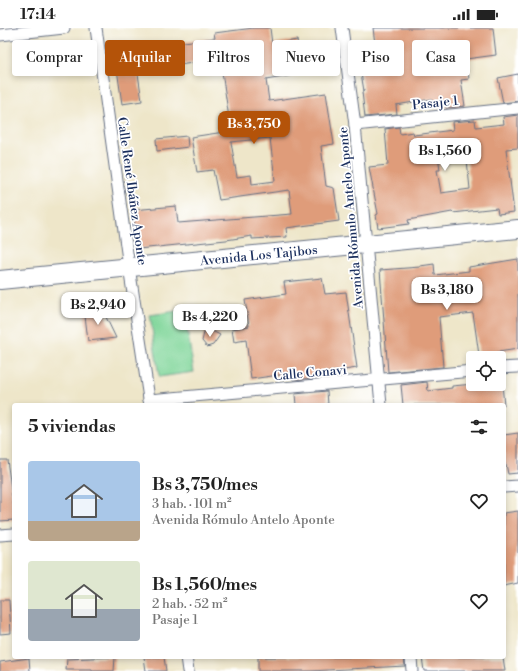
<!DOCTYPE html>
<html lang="es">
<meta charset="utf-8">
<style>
body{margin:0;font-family:"Libre Bodoni",serif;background:#f6f6f6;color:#222;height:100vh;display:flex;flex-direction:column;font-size:15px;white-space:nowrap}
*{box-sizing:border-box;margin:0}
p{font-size:13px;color:#767676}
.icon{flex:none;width:22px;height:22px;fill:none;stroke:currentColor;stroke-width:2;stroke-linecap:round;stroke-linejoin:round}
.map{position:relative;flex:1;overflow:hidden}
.side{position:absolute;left:12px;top:375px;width:494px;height:256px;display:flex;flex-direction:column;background:#fff;border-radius:4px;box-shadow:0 2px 6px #0003}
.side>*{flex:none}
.hud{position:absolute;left:12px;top:12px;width:494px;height:36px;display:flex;gap:8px}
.controls{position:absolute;left:466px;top:323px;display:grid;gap:8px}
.controls a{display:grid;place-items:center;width:40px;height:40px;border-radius:4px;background:#fff;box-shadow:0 2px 6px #0003;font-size:20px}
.price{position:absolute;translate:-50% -34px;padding:0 9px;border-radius:8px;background:#fff;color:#222;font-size:13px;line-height:26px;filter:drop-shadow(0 1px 2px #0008)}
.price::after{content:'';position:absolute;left:50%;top:24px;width:12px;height:9px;margin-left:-6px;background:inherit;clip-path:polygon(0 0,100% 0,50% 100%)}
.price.current{background:#b45309;color:#fff}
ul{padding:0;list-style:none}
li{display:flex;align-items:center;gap:12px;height:100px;padding:0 16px}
li span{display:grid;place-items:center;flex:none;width:112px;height:80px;border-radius:4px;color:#555}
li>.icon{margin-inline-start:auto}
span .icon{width:48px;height:48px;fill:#fffc;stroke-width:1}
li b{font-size:17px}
h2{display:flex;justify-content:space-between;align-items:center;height:48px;padding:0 16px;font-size:17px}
.chip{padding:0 14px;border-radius:4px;background:#fff;box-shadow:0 2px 6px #0003;font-size:14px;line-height:36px}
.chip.current{background:#b45309;color:#fff}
.status{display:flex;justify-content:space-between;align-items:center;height:28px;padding:0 20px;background:#fff;direction:ltr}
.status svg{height:11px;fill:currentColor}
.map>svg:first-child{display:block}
.green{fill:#7fd599;stroke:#4d827c}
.building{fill:#df9c7a;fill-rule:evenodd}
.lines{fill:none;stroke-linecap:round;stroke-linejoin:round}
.minor-casing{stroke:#656f83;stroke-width:13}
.primary-casing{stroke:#656f83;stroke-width:20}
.minor{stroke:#fff;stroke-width:11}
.primary{stroke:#fff;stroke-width:18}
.labels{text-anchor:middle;stroke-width:3.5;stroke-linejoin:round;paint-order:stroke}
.street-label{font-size:13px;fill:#1b2f5e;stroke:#fff}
</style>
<div class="status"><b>17:14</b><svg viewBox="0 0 49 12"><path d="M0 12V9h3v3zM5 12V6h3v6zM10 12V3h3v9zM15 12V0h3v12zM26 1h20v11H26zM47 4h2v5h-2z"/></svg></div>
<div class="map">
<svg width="518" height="643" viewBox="0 0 518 643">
<rect width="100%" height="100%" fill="#fff"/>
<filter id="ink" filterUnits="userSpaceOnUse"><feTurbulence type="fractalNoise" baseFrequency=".025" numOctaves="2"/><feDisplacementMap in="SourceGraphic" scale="8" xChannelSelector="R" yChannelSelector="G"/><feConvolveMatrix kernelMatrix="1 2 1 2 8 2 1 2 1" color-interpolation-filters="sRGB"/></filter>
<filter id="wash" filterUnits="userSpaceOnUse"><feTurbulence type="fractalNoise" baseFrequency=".012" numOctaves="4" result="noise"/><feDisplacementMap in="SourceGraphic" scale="16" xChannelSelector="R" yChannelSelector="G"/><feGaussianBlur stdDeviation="0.9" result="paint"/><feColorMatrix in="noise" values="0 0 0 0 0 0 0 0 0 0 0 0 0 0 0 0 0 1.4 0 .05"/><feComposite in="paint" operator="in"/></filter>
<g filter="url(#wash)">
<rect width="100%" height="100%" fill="#eee6c9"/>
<polygon class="green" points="184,282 194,344 159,349 150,287"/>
<g id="blocks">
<g class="building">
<path d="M254,0H270L272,16L297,12L302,40L293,41L294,47L266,52L269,73L326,65L334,116L321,118L326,158L334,160L339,193L286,200L287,209L252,211V208L226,212L138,221L133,182L176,178L178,195L292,186L289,162L219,172L213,142L197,144L191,109L231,103L220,31L179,37L176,15L215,10L214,5ZM270,110L275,153L252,156L251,147L237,149L231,114Z"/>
<polygon points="373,0 493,0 496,27 466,31 469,51 461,52 465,78 446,80 446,76 433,78 432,71 396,77 397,86 365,89 362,64 364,63 361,45 363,44 359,19 375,16"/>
<polygon points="134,18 142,73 122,76 114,20"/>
<polygon points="518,46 518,73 503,75 498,50"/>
<path d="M518,87V120L506,121L514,184L498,186L497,180L453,185L452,184L408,192L409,196L378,200L376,187L378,186L369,139L388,137L385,101L399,99L400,106L413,104L414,107L453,102L452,94L475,92L476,99L504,96L503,89ZM461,116L463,132H467L470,161L441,165L437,142H440L437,119Z"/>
<polygon points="187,108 188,119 157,123 156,111"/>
<polygon points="518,231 518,321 479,327 473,285 439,289 443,339 388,344 380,242 420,239 420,238 434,236 435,247 469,243 469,239"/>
<polygon points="322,250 325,266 346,264 357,340 325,345 325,349 293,352 293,345 251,351 246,312 234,314 232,301 249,298 245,272 286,266 284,254"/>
<polygon points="84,279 105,287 116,310 88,313"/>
<polygon points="210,302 220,307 213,317 207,319 202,313 204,305"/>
<polygon points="427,354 428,363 452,360 452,358 474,356 502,356 504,377 403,377 401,357"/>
<polygon points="327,363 328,377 296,377 295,366"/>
<polygon points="518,405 518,445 508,446 506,436 504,436 504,407"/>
<polygon points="0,432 7,432 14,481 14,492 0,493"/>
<polygon points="518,483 518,555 504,558 504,485"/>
<polygon points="0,572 9,572 11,605 0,606"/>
<polygon points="115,629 114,643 92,643 92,642 66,642 67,631"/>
<polygon points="144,629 164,629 166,643 146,643"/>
<polygon points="258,629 404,629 405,638 310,643 258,643"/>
<polygon points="422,629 503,629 505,643 424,643"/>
<polygon points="29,630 30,643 0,643 0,634"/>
</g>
</g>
</g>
<g filter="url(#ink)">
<use href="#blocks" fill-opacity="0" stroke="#656f83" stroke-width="1"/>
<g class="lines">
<g class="minor-casing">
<g id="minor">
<polyline points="96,0 129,239 150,377"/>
<polyline points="342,0 355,97 381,377"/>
<polyline points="0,7 64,0"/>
<polyline points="355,97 518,80"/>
<polyline points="499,340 518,339"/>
<polyline points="149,372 473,343"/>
<polyline points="504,459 518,458"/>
<polyline points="0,507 14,506"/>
<polyline points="186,629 188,643"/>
<polyline points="411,629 412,643"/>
</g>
</g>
<g class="primary-casing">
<g id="primary">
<path id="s1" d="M0,252L518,201"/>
</g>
</g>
<use href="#minor" class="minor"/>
<use href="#primary" class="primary"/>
</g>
</g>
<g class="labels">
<g class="street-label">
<text transform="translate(435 74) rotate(-6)" y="5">Pasaje 1</text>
<text transform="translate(133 163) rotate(82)" y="5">Calle René Ibáñez Aponte</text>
<text transform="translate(350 190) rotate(-95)" y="5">Avenida Rómulo Antelo Aponte</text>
<text dy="5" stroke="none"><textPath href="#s1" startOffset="260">Avenida Los Tajibos</textPath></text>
<text transform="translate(310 344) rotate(-5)" y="5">Calle Conavi</text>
</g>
</g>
</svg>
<div class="controls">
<a><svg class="icon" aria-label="locate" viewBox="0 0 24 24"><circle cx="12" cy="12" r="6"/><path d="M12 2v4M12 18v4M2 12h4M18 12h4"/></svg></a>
</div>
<b class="price current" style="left:254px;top:117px">Bs 3,750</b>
<b class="price" style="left:445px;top:144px">Bs 1,560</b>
<b class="price" style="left:447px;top:283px">Bs 3,180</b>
<b class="price" style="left:98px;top:298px">Bs 2,940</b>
<b class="price" style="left:210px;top:310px">Bs 4,220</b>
<div class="hud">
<a class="chip">Comprar</a>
<a class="chip current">Alquilar</a>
<a class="chip">Filtros</a>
<a class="chip">Nuevo</a>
<a class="chip">Piso</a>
<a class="chip">Casa</a>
</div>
<section class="side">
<h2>5 viviendas<svg class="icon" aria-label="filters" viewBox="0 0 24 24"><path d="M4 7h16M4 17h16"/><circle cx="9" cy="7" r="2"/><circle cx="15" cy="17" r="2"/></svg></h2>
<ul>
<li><span style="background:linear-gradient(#a9c7e8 75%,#b9a48a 0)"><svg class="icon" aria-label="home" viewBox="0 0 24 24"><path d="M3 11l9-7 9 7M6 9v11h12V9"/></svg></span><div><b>Bs 3,750/mes</b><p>3 hab. · 101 m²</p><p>Avenida Rómulo Antelo Aponte</p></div><svg class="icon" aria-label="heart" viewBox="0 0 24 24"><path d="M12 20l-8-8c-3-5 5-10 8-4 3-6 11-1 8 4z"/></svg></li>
<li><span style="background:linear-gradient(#dfe7d0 60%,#9aa5b1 0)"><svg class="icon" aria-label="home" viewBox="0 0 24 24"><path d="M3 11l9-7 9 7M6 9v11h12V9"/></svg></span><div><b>Bs 1,560/mes</b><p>2 hab. · 52 m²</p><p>Pasaje 1</p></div><svg class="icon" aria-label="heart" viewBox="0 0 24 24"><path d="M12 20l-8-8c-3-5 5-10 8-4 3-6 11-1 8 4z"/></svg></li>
</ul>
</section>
</div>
